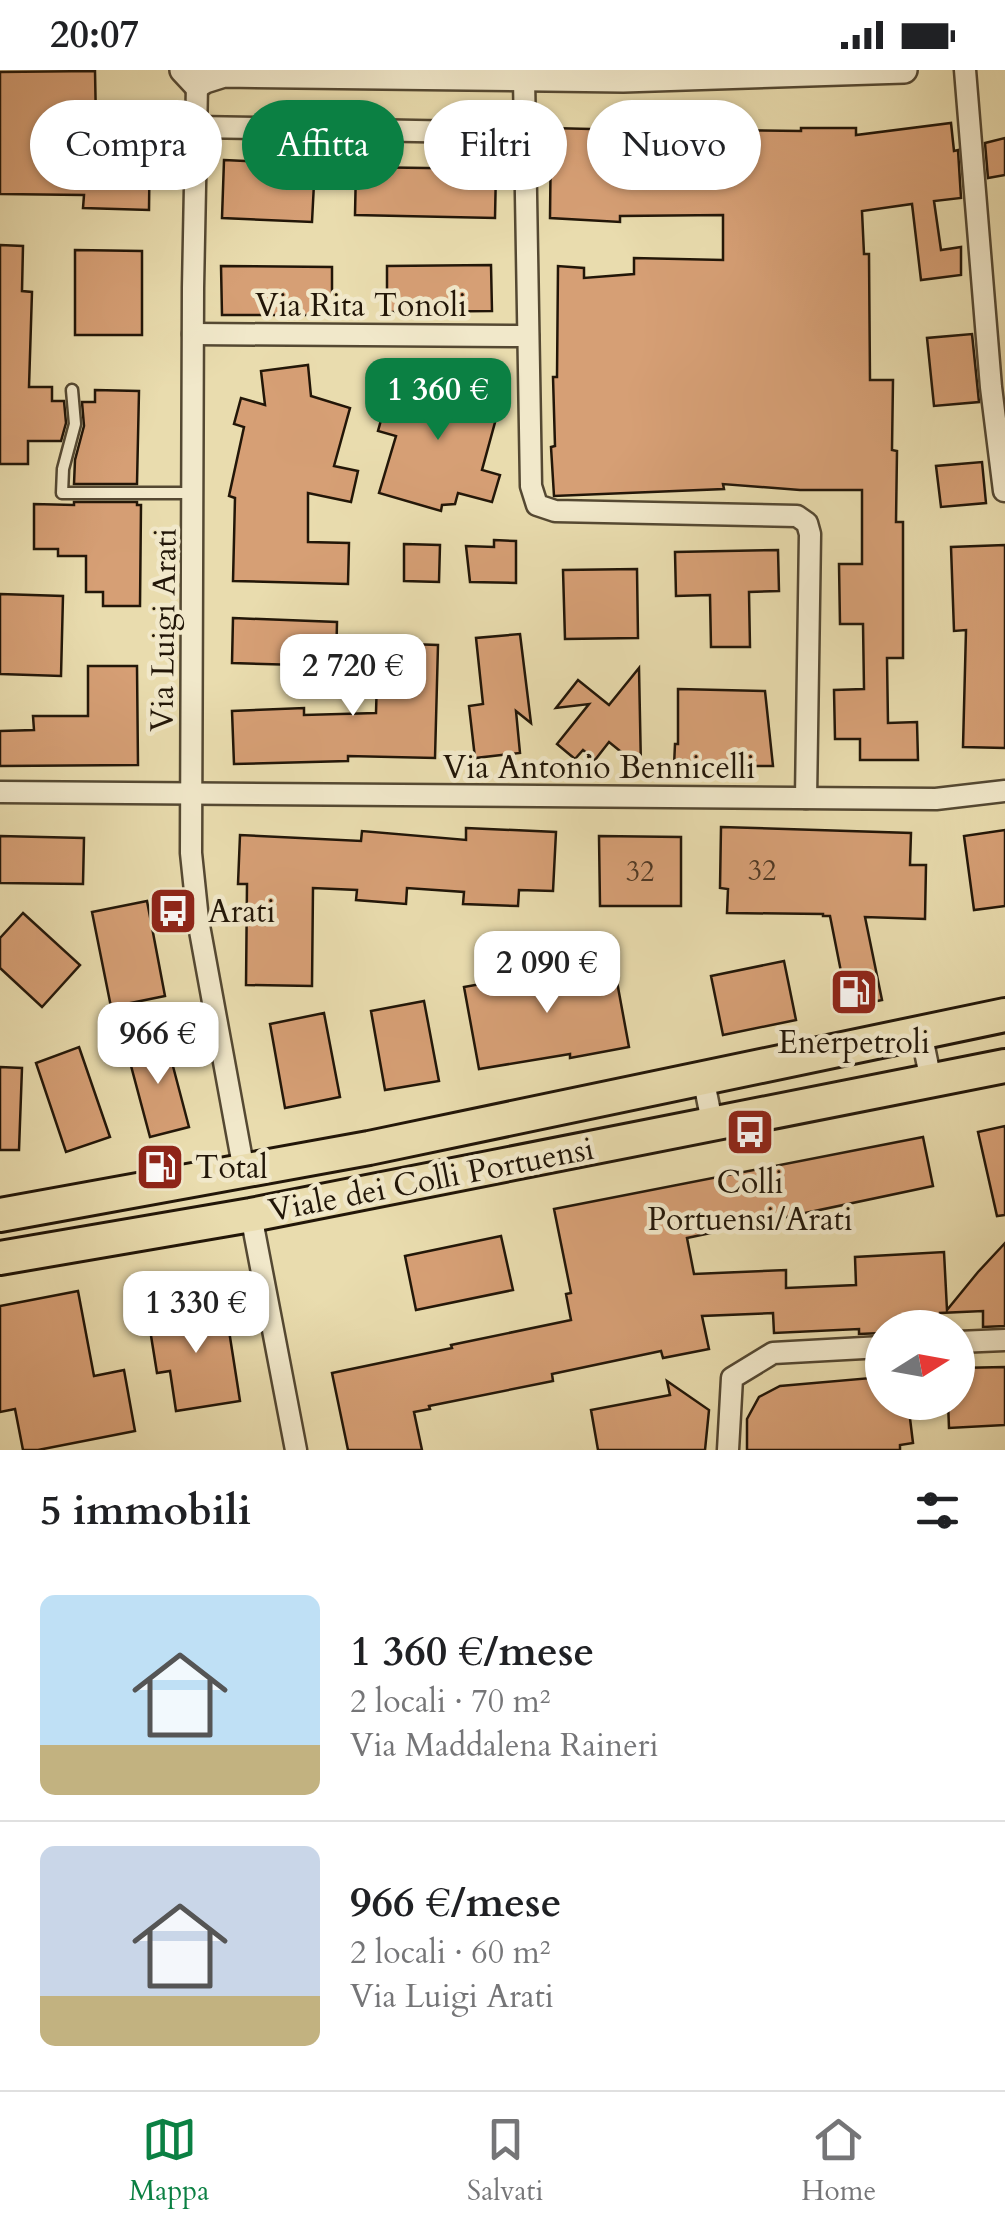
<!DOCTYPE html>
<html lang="it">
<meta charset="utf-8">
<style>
body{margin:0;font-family:Cardo,serif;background:#f2f2f2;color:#202124;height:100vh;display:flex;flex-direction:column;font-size:38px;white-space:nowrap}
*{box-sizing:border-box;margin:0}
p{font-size:32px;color:#757577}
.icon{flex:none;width:55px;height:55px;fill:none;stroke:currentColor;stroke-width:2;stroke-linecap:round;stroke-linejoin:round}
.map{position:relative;height:1380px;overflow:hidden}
.side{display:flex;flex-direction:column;background:#fff;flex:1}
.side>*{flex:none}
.guide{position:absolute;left:30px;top:30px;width:945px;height:90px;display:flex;gap:20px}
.needle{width:65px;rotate:79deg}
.controls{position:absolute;left:865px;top:1240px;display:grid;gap:20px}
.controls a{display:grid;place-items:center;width:110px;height:110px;border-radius:50%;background:#fff;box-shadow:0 2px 8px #0004;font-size:50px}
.price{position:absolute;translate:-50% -85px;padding:0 22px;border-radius:20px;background:#fff;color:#222;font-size:32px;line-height:65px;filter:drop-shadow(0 2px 5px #0008)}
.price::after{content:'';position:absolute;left:50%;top:60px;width:30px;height:22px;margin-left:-15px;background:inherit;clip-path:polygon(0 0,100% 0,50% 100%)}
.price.selected{background:#0b8043;color:#fff}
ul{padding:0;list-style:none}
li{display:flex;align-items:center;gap:30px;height:250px;padding:0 40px}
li+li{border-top:2px solid #e0e0e0}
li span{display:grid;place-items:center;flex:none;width:280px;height:200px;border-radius:15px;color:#555}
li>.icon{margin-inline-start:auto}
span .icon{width:120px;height:120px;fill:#fffc;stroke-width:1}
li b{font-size:42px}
h2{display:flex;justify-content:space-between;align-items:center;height:120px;padding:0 40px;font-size:42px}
.pill{padding:0 35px;border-radius:45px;background:#fff;box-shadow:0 2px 8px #0004;font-size:35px;line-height:90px}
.pill.selected{background:#0b8043;color:#fff}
.status{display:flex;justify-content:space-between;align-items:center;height:70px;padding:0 50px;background:#fff;direction:ltr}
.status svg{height:28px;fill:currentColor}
.menu{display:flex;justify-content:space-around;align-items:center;height:140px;border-top:2px solid #e0e0e0;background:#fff;font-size:28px;color:#757577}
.menu a{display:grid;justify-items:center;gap:5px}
.menu .selected{color:#0b8043}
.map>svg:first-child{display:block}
.building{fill:#d69f75;stroke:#221608;stroke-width:2.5}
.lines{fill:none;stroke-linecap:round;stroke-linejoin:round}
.service-casing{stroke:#544832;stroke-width:15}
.minor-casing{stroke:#544832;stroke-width:25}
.tertiary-casing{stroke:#544832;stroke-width:30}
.primary-casing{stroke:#221608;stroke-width:38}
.service{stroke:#f1e8ca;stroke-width:10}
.minor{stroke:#f1e8ca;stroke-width:20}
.tertiary{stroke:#f1e8ca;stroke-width:25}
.primary{stroke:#e9dcae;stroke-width:32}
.labels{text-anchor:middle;stroke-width:9;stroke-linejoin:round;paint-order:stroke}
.number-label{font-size:28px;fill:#4f3823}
.street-label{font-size:32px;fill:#221608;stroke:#f1e8ca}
.poi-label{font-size:32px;fill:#221608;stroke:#f1e8ca;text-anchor:start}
</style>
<div class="status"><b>20:07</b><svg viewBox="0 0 49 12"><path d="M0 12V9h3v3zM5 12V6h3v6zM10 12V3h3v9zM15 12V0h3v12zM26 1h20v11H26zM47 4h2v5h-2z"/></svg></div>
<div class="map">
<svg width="1005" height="1380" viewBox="0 0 1005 1380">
<rect width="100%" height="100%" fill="#e9dcae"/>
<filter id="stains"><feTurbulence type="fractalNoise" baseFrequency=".002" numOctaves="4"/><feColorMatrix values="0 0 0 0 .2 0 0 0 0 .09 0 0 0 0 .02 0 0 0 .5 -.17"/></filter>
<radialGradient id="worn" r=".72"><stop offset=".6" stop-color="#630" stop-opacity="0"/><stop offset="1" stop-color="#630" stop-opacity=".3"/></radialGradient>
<g class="building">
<polygon points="95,1 96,53 150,54 149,140 83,138 84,125 0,124 0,2"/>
<polygon points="951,53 954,81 958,80 961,128 934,131 941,180 961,177 961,205 921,210 912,134 862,141 864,184 869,184 870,310 893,310 892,380 897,381 896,452 903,452 903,588 887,588 888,653 917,652 918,690 860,690 860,669 835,669 834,620 864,619 863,554 840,554 839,494 862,494 862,420 800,420 723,414 724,419 554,426 551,377 555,376 553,307 557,307 558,196 584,198 584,208 634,204 634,188 723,190 723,145 620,146 620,152 550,148 551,58 632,60 706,58 706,60 801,61 801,58 856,58 856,65"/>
<polygon points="1005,68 1005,105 988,108 985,73"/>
<polygon points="224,90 315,94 312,152 222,148"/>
<polygon points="356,97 496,99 495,148 355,145"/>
<polygon points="0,175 23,176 22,221 32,222 29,317 52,317 52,331 64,331 66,353 61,371 28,371 28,394 0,394"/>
<polygon points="75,180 142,181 142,265 75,265"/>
<polygon points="491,195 492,241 387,242 387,196"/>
<polygon points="221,196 332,197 332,245 222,245"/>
<polygon points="972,264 979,332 934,336 927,268"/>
<polygon points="308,295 311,326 350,338 334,396 358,401 351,432 308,423 308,472 349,473 348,514 233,511 235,428 229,426 244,357 234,354 241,328 265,335 261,301"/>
<polygon points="455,298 459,322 500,334 482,400 500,405 492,432 458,423 455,434 442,435 441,441 379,423 396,366 378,361 389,322 413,329 409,306"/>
<polygon points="95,320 139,321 137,414 74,414 75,390 84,356 82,332 95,332"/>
<polygon points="982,392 986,433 941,437 936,396"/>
<polygon points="74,432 137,432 137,435 141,435 140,536 103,536 103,522 86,522 86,486 58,486 58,479 34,479 34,434 74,435"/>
<polygon points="494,470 516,471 516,513 470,512 466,476 494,477"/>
<polygon points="404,474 440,475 439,512 404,511"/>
<polygon points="1005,475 1005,678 963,677 966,560 954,561 951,477"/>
<polygon points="778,480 779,521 749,522 750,577 711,577 710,525 676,526 675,482"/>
<polygon points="637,499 638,568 565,569 563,500"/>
<polygon points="0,524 63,526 61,606 0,604"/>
<polygon points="233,548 337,552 336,596 232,593"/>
<polygon points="520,564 531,653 516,641 520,683 475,688 469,636 483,634 476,568"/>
<polygon points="378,573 438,575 435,688 348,686 348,691 234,694 232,641 304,638 304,645 376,643"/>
<polygon points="88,596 137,596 138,695 0,696 0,661 34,660 33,646 88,646"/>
<polygon points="639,598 641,698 609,672 595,690 583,680 575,689 557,674 589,634 556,638 578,610 609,635"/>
<polygon points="678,619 765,621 773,696 674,696 675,674 678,674"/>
<polygon points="721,757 911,763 910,795 926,795 925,849 865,847 882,930 848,937 830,846 823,846 823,844 727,843 728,819 720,818"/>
<polygon points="466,758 556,762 553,821 519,820 518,836 463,834 464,822 407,818 406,834 356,830 357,820 313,818 312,916 246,915 247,814 238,814 240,765 361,771 362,761 466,770"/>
<polygon points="1005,760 1005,836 974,840 964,766"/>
<polygon points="0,766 84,768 83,814 0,813"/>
<polygon points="599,766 681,767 681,836 600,836"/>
<polygon points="147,831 165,926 111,937 92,842"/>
<polygon points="23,843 80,895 42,937 0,898 0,868"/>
<polygon points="613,890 629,977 570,988 570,984 479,999 464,917"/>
<polygon points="784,891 796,950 723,965 711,906"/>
<polygon points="424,931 439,1011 385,1020 371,941"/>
<polygon points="324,943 340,1027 285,1038 270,954"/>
<polygon points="165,966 189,1057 150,1067 126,977"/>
<polygon points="79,977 110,1067 66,1082 36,993"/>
<polygon points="0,997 22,998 19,1080 0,1080"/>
<polygon points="1005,1056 1005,1145 997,1146 978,1062"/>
<polygon points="923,1067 933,1116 687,1168 694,1204 786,1200 786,1218 856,1215 855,1187 944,1182 947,1240 978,1202 1005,1173 1005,1256 983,1257 983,1241 940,1243 940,1258 882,1258 882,1263 859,1264 859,1259 774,1263 773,1243 702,1246 709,1279 663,1288 661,1281 552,1304 553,1311 429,1336 430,1339 414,1342 422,1380 348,1380 332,1303 452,1278 451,1275 571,1250 566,1224 571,1223 554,1139"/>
<polygon points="501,1166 513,1220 416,1240 405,1186"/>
<polygon points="78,1221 94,1306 124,1300 135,1361 38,1380 23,1380 15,1339 0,1342 0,1236"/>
<polygon points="225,1235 240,1331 176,1341 170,1301 157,1303 148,1247"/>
<polygon points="1005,1297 1005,1355 949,1358 948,1332 958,1332 958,1298"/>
<polygon points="882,1307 882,1332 908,1332 913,1373 900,1375 900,1380 747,1380 747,1349 759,1327 780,1316"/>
<polygon points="667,1311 709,1340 705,1380 598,1380 591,1340 670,1325"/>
</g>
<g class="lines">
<g class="service-casing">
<polyline id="service" points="72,320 75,354 63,399 62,423 193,423"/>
</g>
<g class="minor-casing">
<g id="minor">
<polyline points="965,0 991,317 1004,421"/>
<polyline points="524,8 531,416 537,435 555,441 797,446 807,453 810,464 806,728"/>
<polyline points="197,15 193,218 191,783 198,850 244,1101"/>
<polyline points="196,57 524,63"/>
<polyline points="193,264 528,266"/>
<polyline points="0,722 936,729 1005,721"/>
<polyline points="921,962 931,1011"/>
<polyline points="703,1007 712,1052"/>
<polyline points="251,1145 296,1380"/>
<polyline points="958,1272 1005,1270"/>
<polyline points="728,1380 732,1308 773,1283 882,1277"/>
</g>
</g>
<g class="tertiary-casing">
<polyline id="tertiary" points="183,0 197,15 205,10 224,4 623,9 904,0"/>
</g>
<g class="primary-casing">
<g id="primary">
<polyline points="0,1145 369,1078 1005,945"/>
<polyline points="0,1188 251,1145 1005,996"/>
</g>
</g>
<use href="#service" class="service"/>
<use href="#minor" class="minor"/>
<use href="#tertiary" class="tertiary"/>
<use href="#primary" class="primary"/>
</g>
<defs>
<g id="bus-square" transform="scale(2.5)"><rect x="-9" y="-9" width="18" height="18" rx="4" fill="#8f2418" stroke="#f1e8ca"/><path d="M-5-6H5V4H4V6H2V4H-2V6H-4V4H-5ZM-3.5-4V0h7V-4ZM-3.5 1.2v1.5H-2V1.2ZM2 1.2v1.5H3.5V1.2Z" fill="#fff"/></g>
<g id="fuel-square" transform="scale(2.5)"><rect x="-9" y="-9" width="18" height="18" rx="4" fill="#8f2418" stroke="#f1e8ca"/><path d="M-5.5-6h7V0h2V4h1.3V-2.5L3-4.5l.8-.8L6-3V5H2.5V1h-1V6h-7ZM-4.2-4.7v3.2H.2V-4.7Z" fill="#fff"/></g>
</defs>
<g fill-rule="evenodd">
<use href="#bus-square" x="173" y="841"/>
<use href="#fuel-square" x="854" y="922"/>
<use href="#bus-square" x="750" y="1062"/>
<use href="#fuel-square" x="160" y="1097"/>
</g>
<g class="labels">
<g class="number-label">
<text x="762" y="810">32</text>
<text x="640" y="811">32</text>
</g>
<g class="street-label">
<text x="361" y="246">Via Rita Tonoli</text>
<text transform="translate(163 560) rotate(-89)" y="11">Via Luigi Arati</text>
<text x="599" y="708">Via Antonio Bennicelli</text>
<text transform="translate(431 1109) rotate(-11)" y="11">Viale dei Colli Portuensi</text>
</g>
<g class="poi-label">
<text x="208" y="852">Arati</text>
<text x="854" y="983" text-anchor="middle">Enerpetroli</text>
<text x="195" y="1108">Total</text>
<text x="750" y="1123" text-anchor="middle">Colli<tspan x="750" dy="37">Portuensi/Arati</tspan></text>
</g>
</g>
<rect width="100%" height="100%" filter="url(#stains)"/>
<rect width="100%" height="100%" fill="url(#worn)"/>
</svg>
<div class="controls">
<a><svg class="needle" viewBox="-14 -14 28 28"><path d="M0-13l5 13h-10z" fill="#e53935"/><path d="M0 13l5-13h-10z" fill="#757577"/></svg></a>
</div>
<b class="price selected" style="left:438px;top:373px">1 360 €</b>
<b class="price" style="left:353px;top:649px">2 720 €</b>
<b class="price" style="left:547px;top:946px">2 090 €</b>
<b class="price" style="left:158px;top:1017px">966 €</b>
<b class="price" style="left:196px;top:1286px">1 330 €</b>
<div class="guide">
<a class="pill">Compra</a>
<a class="pill selected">Affitta</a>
<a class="pill">Filtri</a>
<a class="pill">Nuovo</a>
</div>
</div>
<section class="side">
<h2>5 immobili<svg class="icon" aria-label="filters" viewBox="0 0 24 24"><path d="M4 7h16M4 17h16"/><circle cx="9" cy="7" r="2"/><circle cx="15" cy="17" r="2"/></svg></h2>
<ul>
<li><span style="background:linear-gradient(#bfe0f5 75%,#c2b280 0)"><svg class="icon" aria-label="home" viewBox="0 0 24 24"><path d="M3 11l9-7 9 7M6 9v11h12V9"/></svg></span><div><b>1 360 €/mese</b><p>2 locali · 70 m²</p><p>Via Maddalena Raineri</p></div></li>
<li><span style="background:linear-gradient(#c9d6e8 75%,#c2b280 0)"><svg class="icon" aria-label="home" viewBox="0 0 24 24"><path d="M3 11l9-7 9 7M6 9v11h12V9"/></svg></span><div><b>966 €/mese</b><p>2 locali · 60 m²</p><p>Via Luigi Arati</p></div></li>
</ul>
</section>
<nav class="menu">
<a class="selected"><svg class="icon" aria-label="map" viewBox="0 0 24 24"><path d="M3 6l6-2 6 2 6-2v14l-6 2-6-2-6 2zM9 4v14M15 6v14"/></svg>Mappa</a>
<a><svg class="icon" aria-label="saved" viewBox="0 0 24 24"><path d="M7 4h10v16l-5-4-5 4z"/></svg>Salvati</a>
<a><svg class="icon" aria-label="home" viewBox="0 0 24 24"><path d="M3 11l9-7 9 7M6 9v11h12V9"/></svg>Home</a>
</nav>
